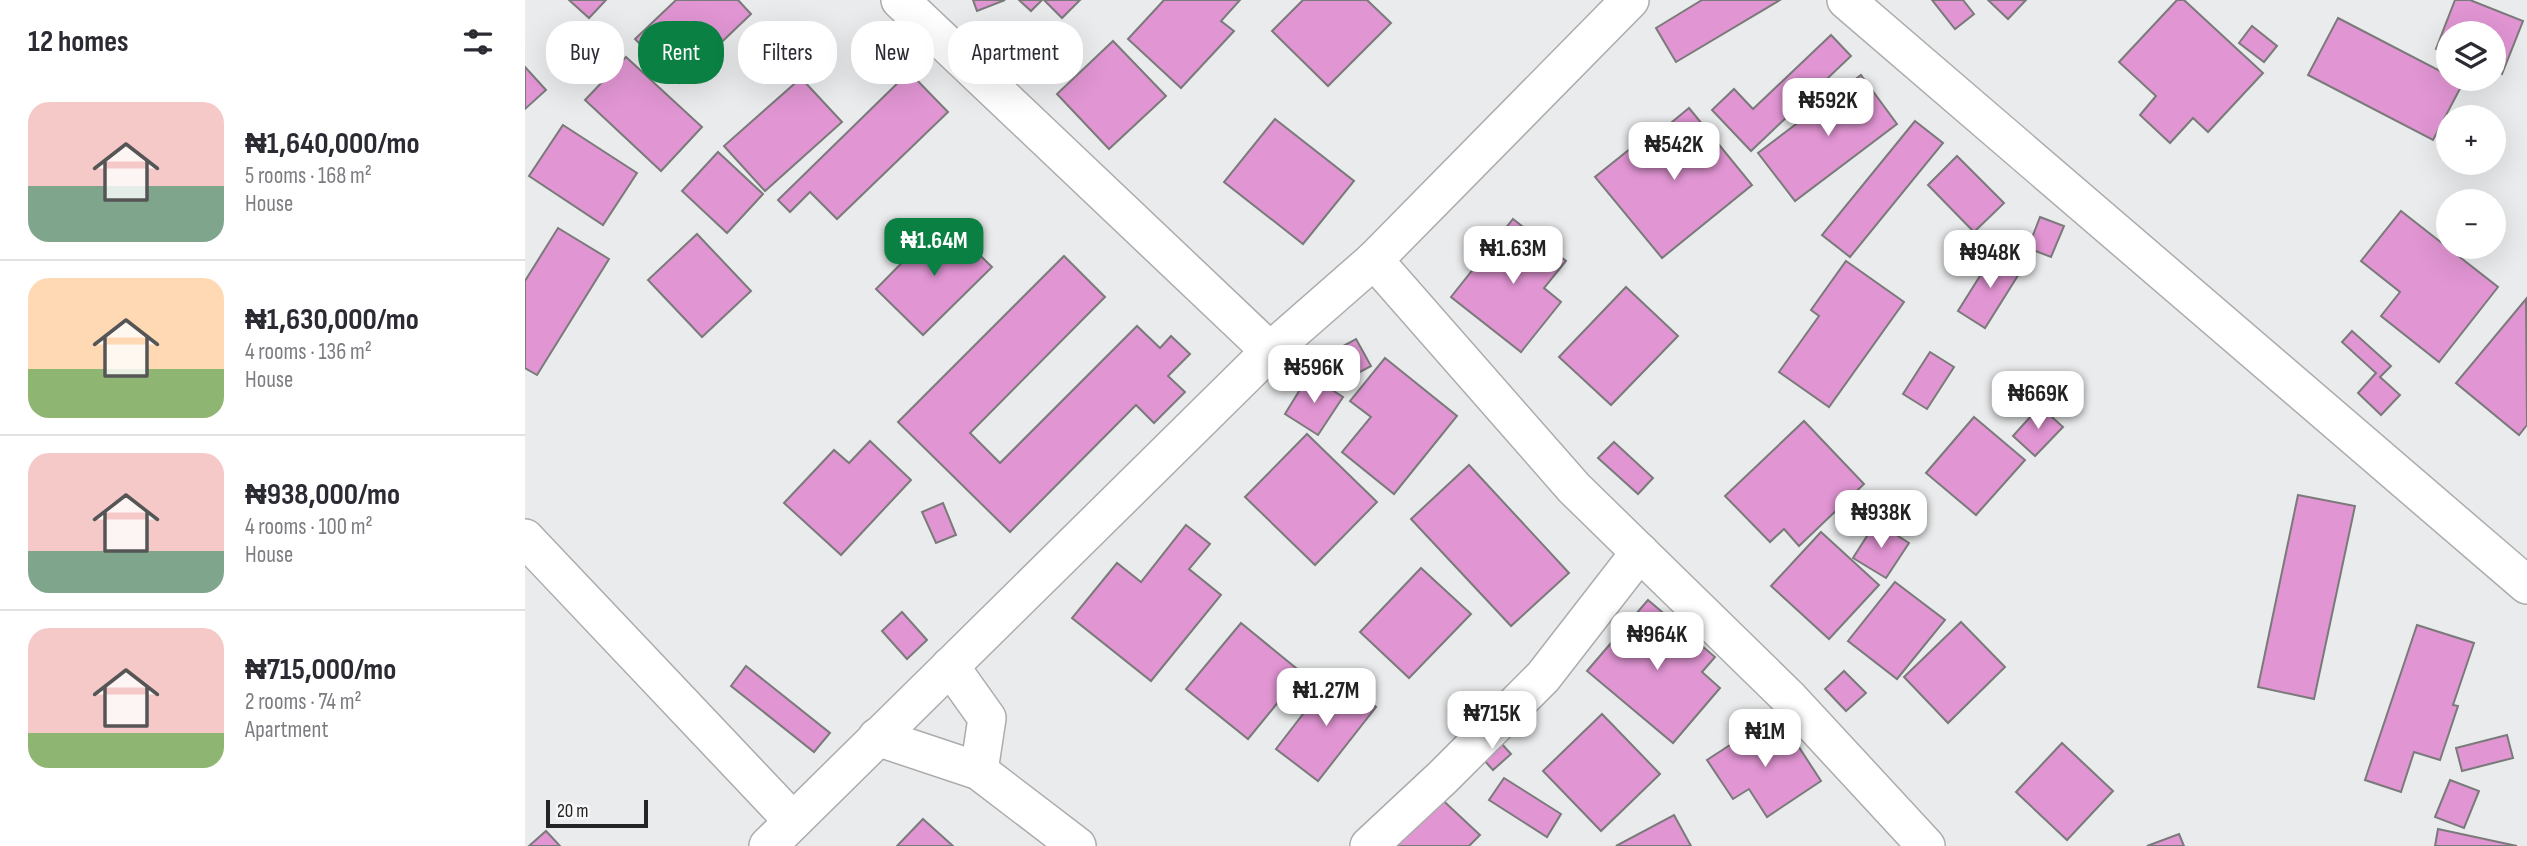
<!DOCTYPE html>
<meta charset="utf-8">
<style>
body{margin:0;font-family:"Sofia Sans Condensed",sans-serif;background:#f2f2f3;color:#2b2b33;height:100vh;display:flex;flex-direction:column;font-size:26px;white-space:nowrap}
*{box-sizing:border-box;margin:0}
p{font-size:23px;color:#7c7c81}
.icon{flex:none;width:38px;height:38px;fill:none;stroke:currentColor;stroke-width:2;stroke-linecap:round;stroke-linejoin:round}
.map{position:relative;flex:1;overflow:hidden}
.side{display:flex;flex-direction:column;background:#fff;width:525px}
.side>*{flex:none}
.banner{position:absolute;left:21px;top:21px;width:665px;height:63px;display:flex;gap:14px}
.fabs{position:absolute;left:1911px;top:21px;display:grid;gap:14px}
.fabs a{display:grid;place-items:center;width:70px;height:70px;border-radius:50%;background:#fff;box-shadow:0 7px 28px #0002;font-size:35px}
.scale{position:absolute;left:21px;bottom:18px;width:102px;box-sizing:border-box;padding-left:7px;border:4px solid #242425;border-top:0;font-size:19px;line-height:24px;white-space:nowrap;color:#242425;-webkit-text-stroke:5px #f8f8f9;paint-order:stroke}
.price{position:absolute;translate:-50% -60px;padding:0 16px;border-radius:14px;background:#fff;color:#222;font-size:23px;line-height:46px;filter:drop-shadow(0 2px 4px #0008)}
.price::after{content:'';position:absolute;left:50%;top:42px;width:21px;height:16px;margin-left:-10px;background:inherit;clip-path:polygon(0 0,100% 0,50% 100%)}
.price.current{background:#0b8043;color:#fff}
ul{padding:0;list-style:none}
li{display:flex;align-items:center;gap:21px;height:175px;padding:0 28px}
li+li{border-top:2px solid #e1e1e2}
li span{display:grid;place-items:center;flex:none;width:196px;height:140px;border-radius:21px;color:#555}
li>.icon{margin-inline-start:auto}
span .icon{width:84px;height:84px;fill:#fffc;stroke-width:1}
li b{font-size:30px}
h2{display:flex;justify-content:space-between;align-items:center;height:84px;padding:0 28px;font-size:30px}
.pill{padding:0 24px;border-radius:28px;background:#fff;box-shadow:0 7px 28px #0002;font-size:24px;line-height:63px}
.pill.current{background:#0b8043;color:#fff}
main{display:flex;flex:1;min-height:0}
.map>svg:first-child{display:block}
.building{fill:#e195d3;stroke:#7a7a7a;stroke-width:2}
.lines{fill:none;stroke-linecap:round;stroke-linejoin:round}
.minor-casing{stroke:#acacad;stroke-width:40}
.minor{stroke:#fff;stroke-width:37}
</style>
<main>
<section class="side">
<h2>12 homes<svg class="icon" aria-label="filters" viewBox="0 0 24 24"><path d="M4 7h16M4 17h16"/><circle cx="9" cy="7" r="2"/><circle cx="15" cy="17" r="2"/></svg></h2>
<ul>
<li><span style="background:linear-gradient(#f6c9c9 60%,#7fa58c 0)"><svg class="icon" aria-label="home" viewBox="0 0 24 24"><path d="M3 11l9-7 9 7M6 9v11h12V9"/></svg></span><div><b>₦1,640,000/mo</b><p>5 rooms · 168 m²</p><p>House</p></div></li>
<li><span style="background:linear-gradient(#ffd9b3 65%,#8fb573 0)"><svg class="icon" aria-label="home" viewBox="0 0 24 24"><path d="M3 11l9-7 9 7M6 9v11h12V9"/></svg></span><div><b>₦1,630,000/mo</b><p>4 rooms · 136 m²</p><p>House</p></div></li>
<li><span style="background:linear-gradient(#f6c9c9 70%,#7fa58c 0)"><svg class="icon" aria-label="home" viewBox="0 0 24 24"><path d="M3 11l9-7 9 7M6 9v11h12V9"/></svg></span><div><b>₦938,000/mo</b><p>4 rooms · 100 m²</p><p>House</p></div></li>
<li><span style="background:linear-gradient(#f6c9c9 75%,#8fb573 0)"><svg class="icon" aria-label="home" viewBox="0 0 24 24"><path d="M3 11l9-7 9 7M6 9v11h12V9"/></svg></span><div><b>₦715,000/mo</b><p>2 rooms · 74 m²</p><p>Apartment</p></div></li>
</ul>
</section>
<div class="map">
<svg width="2002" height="846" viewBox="0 0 2002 846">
<rect width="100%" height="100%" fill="#eaebec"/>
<g class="building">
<polygon points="44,0 81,0 64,18"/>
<polygon points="151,0 213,0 226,14 154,83 110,39"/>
<polygon points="448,0 480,0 452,11"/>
<polygon points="494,0 517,0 506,11"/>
<polygon points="519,0 555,0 537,18"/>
<polygon points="639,0 715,0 696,21 709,31 656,88 603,39"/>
<polygon points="778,0 842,0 866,23 803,86 747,31"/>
<polygon points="1177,0 1255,0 1151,62 1131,28"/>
<polygon points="1407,0 1438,0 1449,14 1430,29"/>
<polygon points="1463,0 1501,0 1483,19"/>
<polygon points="1652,0 1659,0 1738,73 1683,132 1668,118 1645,143 1615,115 1631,96 1594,62"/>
<polygon points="1930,0 1945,0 1998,21 1977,74 1969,71 1969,33 1923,33 1923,53 1911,49"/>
<polygon points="1813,18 1923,75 1923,79 1938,83 1908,140 1783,75"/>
<polygon points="1727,26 1752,46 1739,62 1714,43"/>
<polygon points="1306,35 1326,56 1226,151 1187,110 1209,89 1228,109"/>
<polygon points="588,41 641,96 584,149 532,94"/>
<polygon points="101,57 177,127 136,171 60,100"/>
<polygon points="0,67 21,90 0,109"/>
<polygon points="384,72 423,112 312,219 285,192 265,212 253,200"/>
<polygon points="1336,75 1372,124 1270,201 1233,153"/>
<polygon points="276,78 317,122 240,191 199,146"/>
<polygon points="1164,108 1227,185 1137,258 1070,177 1131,128 1135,132"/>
<polygon points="750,119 829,181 778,244 699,182"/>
<polygon points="1390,121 1418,143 1325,257 1297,235"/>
<polygon points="38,125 112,173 78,225 4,176"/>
<polygon points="193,152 238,194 202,233 157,191"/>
<polygon points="1432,156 1479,203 1449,232 1403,185"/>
<polygon points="1876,211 1973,287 1914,362 1856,316 1875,292 1836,261"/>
<polygon points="1515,217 1539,226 1526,257 1503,248"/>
<polygon points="988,219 1041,261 1019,288 1036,302 996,352 926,297"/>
<polygon points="419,220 467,267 398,335 351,289"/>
<polygon points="33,228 84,259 12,375 0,368 0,281"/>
<polygon points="172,234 226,291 177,337 123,280"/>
<polygon points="1470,252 1497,269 1460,328 1433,311"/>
<polygon points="539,256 580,297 445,433 475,463 612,326 635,348 646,336 665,354 643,376 660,392 629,423 611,405 485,532 373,422"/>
<polygon points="1321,261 1379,302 1304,407 1254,372 1294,316 1286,310"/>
<polygon points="1101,287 1153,336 1086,405 1034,357"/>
<polygon points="2001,299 2002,425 1994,435 1931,383"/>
<polygon points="1827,331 1866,366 1855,377 1875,395 1856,415 1833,393 1851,373 1817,342"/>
<polygon points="831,339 846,366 824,378 809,351"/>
<polygon points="1405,352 1429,367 1402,409 1378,394"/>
<polygon points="860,358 932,416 869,494 817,452 846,417 825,401"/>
<polygon points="784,375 818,397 793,435 760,414"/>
<polygon points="1515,406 1538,427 1510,456 1488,436"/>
<polygon points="1449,417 1500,460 1451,515 1401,473"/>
<polygon points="1279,421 1339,484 1274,546 1259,529 1245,542 1200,496"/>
<polygon points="782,434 852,502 790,565 720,497"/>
<polygon points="345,441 386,480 316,555 259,503 309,450 324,463"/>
<polygon points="1089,442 1128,478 1113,494 1073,458"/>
<polygon points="944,465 1044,573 986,626 886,519"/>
<polygon points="1773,495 1830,506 1789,699 1733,687"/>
<polygon points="418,503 431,535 411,543 397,512"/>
<polygon points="1351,522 1384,543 1361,578 1328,558"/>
<polygon points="661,525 685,544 664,569 696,595 626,681 547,618 592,563 616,582"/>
<polygon points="1296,532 1354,585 1304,639 1246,586"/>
<polygon points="896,568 946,614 884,678 835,632"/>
<polygon points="1370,582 1420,620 1372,679 1323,641"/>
<polygon points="1123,600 1190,657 1177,672 1195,688 1148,743 1062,671"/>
<polygon points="377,612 402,640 382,659 357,631"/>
<polygon points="1436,622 1480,667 1423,723 1379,677"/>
<polygon points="716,623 777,673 723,739 661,689"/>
<polygon points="1892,625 1949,643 1928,705 1933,706 1915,760 1889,752 1876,792 1840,780"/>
<polygon points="221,666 305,733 289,752 206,686"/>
<polygon points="1319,671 1341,693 1321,711 1300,689"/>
<polygon points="809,674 851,707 793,781 751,749"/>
<polygon points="1077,714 1135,774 1076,831 1018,771"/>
<polygon points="1242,721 1260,748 1270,741 1296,781 1242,817 1224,789 1208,799 1182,760"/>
<polygon points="966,732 986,754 968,770 948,748"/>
<polygon points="1982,735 1988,758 1937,771 1931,748"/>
<polygon points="1537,743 1588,791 1542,840 1491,792"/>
<polygon points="979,778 1036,814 1022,837 964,800"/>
<polygon points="1925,780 1954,791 1939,828 1910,817"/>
<polygon points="909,792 955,835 944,846 858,846"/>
<polygon points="1149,815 1166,846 1091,846"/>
<polygon points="398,819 428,846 372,846"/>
<polygon points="1913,829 1992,846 1910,846"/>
<polygon points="21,831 35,846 4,846"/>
<polygon points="1654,834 1659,846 1622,846"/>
</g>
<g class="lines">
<g class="minor-casing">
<g id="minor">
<polyline points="375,0 745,351"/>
<polyline points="1321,0 2002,585"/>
<polyline points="849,260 1049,488 1265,699 1401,846"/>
<polyline points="0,538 268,821"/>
<polyline points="425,666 462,718 454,771"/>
<polyline points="352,737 454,771 552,846"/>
<polyline points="243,846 745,351 849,260 1105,0"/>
<polyline points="844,846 918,777 1018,677 1115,552"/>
</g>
</g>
<use href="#minor" class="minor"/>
</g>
</svg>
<div class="fabs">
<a><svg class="icon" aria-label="layers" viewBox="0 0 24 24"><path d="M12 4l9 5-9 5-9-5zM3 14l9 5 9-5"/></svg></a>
<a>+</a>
<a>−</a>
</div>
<div class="scale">20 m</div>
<b class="price" style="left:1303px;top:138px">₦592K</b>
<b class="price" style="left:1149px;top:182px">₦542K</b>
<b class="price current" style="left:409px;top:278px">₦1.64M</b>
<b class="price" style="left:988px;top:286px">₦1.63M</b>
<b class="price" style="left:1465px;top:290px">₦948K</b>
<b class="price" style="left:789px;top:405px">₦596K</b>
<b class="price" style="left:1513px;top:431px">₦669K</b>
<b class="price" style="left:1356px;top:550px">₦938K</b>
<b class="price" style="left:1132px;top:672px">₦964K</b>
<b class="price" style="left:801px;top:728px">₦1.27M</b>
<b class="price" style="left:967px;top:751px">₦715K</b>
<b class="price" style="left:1240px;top:769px">₦1M</b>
<div class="banner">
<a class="pill">Buy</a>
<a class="pill current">Rent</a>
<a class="pill">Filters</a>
<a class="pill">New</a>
<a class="pill">Apartment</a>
</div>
</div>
</main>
